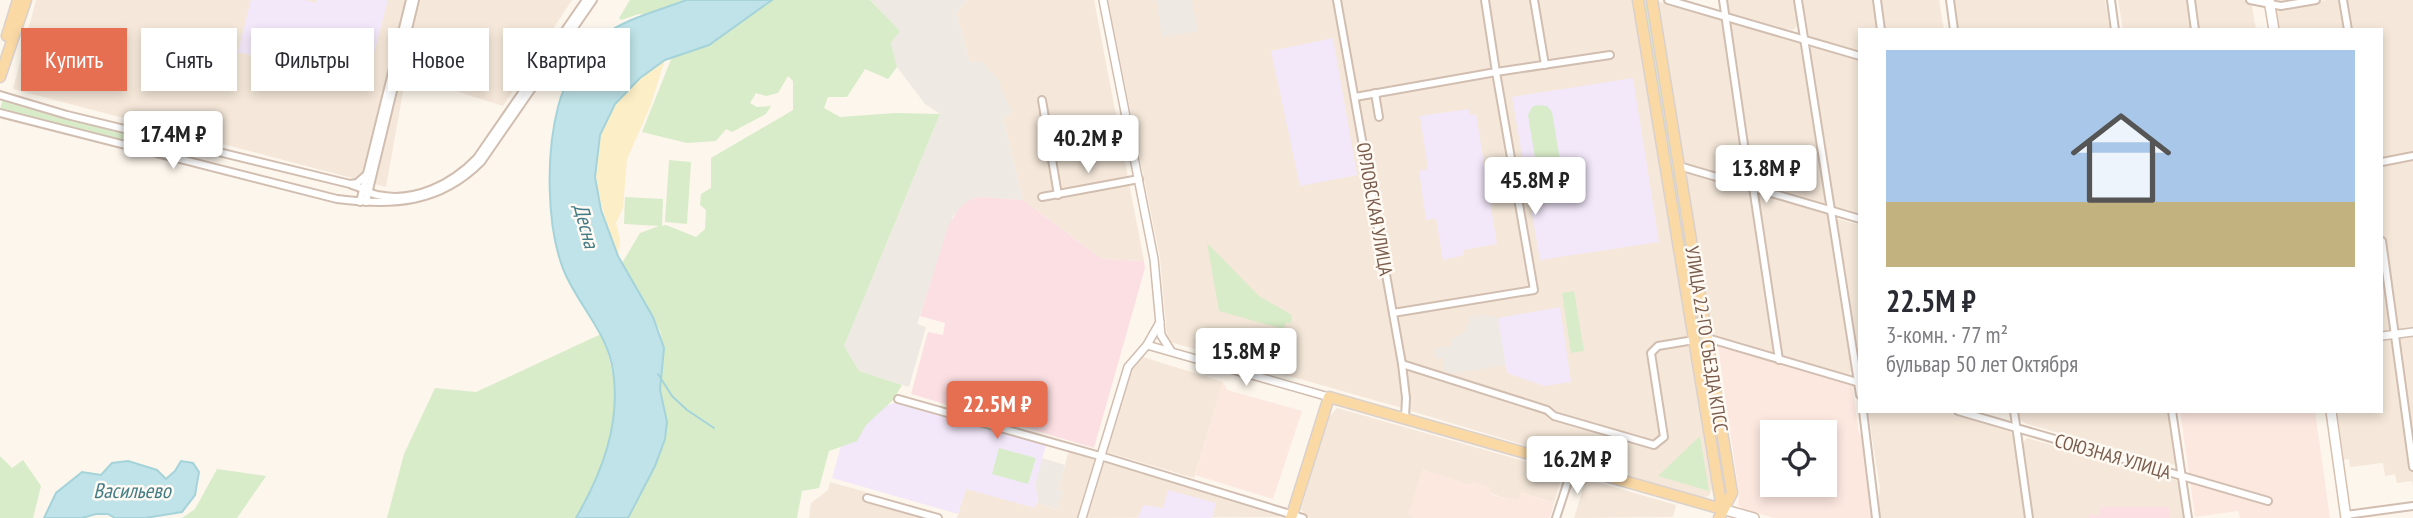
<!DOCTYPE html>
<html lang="ru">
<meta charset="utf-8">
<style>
body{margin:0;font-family:"PT Sans Narrow",sans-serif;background:#f2f2f3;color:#2b2b33;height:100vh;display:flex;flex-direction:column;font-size:26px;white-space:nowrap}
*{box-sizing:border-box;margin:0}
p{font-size:23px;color:#7c7c81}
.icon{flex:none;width:38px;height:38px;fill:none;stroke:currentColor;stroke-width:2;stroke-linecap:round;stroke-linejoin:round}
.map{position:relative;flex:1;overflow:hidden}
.details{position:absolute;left:1858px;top:28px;width:525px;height:385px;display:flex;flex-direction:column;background:#fff;border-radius:0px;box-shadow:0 4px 10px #0003}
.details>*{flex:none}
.guide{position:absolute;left:21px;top:28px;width:665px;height:63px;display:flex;gap:14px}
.tools{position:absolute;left:1760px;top:420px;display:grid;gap:14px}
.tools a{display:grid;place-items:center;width:77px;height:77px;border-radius:0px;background:#fff;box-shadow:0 4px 10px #0003;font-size:35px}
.price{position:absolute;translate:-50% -60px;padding:0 16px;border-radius:7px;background:#fff;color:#222;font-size:23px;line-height:46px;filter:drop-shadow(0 2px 4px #0008)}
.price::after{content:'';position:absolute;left:50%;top:42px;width:21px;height:16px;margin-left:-10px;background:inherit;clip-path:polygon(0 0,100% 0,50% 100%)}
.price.active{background:#e76f51;color:#fff}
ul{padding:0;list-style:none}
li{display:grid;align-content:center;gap:14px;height:371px;padding:0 28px}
li span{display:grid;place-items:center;height:217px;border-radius:0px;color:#555}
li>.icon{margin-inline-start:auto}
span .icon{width:126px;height:126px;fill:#fffc;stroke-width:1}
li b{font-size:30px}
.chip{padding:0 24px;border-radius:0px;background:#fff;box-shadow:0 4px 10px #0003;font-size:24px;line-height:63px}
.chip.active{background:#e76f51;color:#fff}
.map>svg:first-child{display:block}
.residential{fill:#f5e8da}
.commercial{fill:#fde8e0;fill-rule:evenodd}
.industrial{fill:#efe9e4}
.education{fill:#f3e8fa}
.medical{fill:#fbdfe3}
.green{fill:#d8ecc9}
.sand{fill:#fcefc7}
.water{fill:#bfe3e8;stroke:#a5d3da;stroke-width:2}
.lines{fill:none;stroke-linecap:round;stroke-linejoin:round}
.stream{stroke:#a5d3da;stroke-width:2}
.minor-casing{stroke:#d1beb0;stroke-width:10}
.tertiary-casing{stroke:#d1beb0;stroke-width:10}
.secondary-casing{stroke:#d6c0b0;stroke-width:12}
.primary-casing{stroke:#dad1cd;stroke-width:13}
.minor{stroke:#fff;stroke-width:6}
.tertiary{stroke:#fff;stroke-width:7}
.secondary{stroke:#fff;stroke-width:9}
.primary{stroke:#fbd9a5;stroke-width:10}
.labels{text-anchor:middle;stroke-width:5;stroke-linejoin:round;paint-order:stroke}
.street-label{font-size:19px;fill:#7a5c4d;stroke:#fffaf3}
.water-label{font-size:21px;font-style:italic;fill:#437c86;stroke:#fffaf3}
</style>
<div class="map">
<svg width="2413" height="518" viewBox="0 0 2413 518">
<rect width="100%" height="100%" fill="#fdf6ec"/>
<g class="residential">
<polygon points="36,0 572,0 503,106 406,75 386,187 13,89"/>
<polygon points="968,0 1094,0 1144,261 1102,259 1023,200 1003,118 1012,112 970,62 956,13"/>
<polygon points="1108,0 1334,0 1400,369 1403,399 1402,408 1170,342 1167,337 1160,258"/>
<polygon points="1340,0 1634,0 1712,489 1709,496 1701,498 1411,411 1406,372"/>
<polygon points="1724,0 1794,0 1797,24 1795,29 1792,30 1729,15 1726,12"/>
<polygon points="1803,0 1874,0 1879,30 1860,30 1860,52 1809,38"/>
<polygon points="1879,0 1939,0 1944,30 1883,30"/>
<polygon points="1953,0 2105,0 2110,30 1958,30"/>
<polygon points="2118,0 2251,0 2256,30 2123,30"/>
<polygon points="2326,0 2413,0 2413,486 2412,481 2397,483 2395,474 2385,476 2383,463 2350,467 2349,459 2344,460 2337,411 2382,411 2382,30 2279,30 2275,9"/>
<polygon points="1659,2 1721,17 1724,20 1746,169 1744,176 1739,179 1681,162 1656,4"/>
<polygon points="1731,20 1799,42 1801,46 1826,201 1824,204 1754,183 1752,180 1728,23"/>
<polygon points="1812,46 1860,59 1860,216 1836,209 1834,206 1810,49"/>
<polygon points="1692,173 1751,191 1775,351 1773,353 1711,335 1684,177 1687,174"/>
<polygon points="1760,193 1824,211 1829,217 1853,366 1848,376 1782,356 1780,353 1756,199"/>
<polygon points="1837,219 1860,225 1860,361"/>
<polygon points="1143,357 1223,382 1194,478 1106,452 1127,377 1136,362"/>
<polygon points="1337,408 1563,472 1554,503 1522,493 1518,500 1510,500 1423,470 1409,513 1414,516 1413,518 1311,518 1305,516 1301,509 1329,417"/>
<polygon points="1868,411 1945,411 2009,429 2013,435 2025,518 1876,518 1880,488"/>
<polygon points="2017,411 2168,411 2176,462 2174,465 2027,424 2019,420"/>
<polygon points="2027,438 2176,480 2180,485 2185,518 2033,518 2022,443"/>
<polygon points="1069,450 1092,457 1095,461 1078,518 957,518 966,488 1035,508 1037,503 1057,509 1062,492 1058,490"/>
<polygon points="1101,460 1281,517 1083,518"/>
<polygon points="1586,479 1676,505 1673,517 1574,518"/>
<polygon points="830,482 866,492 863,502 920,518 809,518 811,503 828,490"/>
</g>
<g class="commercial">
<path d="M1718,346L1852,384L1859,434L1865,435L1876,518H1773L1743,509L1738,505L1739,494ZM1773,432H1825V485H1773Z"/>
<polygon points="1223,382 1227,390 1302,411 1273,499 1195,475"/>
<polygon points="2180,411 2315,411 2330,518 2240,518 2238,511 2195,517"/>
<polygon points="1423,470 1471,485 1473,482 1490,487 1490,494 1510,500 1511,498 1518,500 1521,493 1554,503 1550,518 1413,518 1413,515 1408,514"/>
</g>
<g class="industrial">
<polygon points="870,0 968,0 956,13 970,62 981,61 997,78 1012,112 1003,118 1023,200 979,197 953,216 917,324 926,327 909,387 859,371 844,346 940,114 925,104 897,67 891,43 900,31"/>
<polygon points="1156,0 1192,0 1198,31 1162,37"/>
<polygon points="1486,315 1498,318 1506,365 1450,374 1444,370 1443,358 1435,358 1434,349 1452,345 1451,339 1466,332 1465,326 1469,325 1468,317"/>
<polygon points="1042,458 1065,465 1058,490 1063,492 1058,509 1037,503 1038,498 1035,485"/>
</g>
<g class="education">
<polygon points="251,0 305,0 316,3 317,0 388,0 366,84 238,52"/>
<polygon points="1333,38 1357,175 1300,186 1271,51"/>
<polygon points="1633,78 1659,242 1540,260 1512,97"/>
<polygon points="1469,109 1470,115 1476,114 1497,244 1463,250 1464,255 1443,260 1436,218 1426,220 1419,171 1428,169 1420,116"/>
<polygon points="1560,307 1571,382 1544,386 1507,373 1498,318"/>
<polygon points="898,402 1046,445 1035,485 1038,498 1035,508 966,489 958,514 832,478 844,435 857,414"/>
<polygon points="1168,490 1216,503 1212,518 1138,518 1143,505 1163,508"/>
</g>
<g class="medical">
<polygon points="980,197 1023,200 1102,259 1144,261 1145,268 1094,448 911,394 928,332 943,335 945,323 920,316 949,224 959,209 969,200"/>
<polygon points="2100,507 2169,507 2170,518 2089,518 2090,515 2100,515"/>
</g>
<g class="green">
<polygon points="630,0 686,0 648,15 639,14 621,20 619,18"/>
<polygon points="772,0 870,0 900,31 891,43 897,67 888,79 865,69 847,97 828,97 824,108 840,117 895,113 940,114 844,346 859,371 902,385 893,400 866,425 857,441 829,451 819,488 802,491 797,518 628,518 655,466 661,450 667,422 660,390 664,348 660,331 622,263 640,233 659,226 624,224 625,197 663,199 662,226 666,225 696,237 705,229 706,210 700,205 701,194 711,188 711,158 793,110 793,81 788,76 778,93 766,96 756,93 750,103 757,107 771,106 766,114 732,132 726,129 716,141 687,143 642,132 672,57 703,48 715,41"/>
<polygon points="1642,0 1649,0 1702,326 1700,328 1696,327"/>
<polygon points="3,99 159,140 156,150 0,109"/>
<polygon points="1537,105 1547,106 1552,112 1564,184 1562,193 1553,198 1546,197 1540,188 1528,115 1532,107"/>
<polygon points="1082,126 1088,156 1058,162 1053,131"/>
<polygon points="669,160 691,162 687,224 665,222"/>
<polygon points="1207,243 1259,296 1292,315 1291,323 1286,323 1283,329 1219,311"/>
<polygon points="1574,291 1584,351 1571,353 1562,293"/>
<path d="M601,334C628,399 610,460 576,518H387L404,454L435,388L476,392Z"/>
<polygon points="1700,436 1709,491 1658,476"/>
<polygon points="999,448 1036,458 1028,484 992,474"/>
<polygon points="0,456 12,468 23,460 41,486 33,518 0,518"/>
<polygon points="217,469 266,476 237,518 182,518 195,509"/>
</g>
<path class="sand" d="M665,60L650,107L627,159L623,208L616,223L620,240L618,256C586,167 579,118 665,60Z"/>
<g class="water">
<path d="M686,0H772L709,45L665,60L640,78L615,104L600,135L595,177L601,210L618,256L653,317L664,348L660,390L667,422L665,439L655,466L628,518H576C602,473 621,424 613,371C608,333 578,305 564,271C546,227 546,153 558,107C564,82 583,53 603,36C624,19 661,10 686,0Z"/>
<polygon points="128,461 157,470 166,479 175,471 181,461 193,463 199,472 195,495 182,512 145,518 115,518 108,514 96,514 82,518 44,518 56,493 82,472 101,475 112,463"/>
</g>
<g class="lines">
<polyline class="stream" points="658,374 672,396 687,410 714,428"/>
<g class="minor-casing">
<g id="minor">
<polyline points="1337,0 1402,364 1406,398 1405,418"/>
<polyline points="1534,0 1545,65"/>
<polyline points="1668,0 1860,56"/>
<polyline points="1723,0 1749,179 1753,187 1779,360"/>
<polyline points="1798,0 1860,395"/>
<polyline points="1877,0 1881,30"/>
<polyline points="1950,0 1954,30"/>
<polyline points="2111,0 2115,30"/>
<polyline points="2191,0 2195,30"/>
<polyline points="2250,0 2281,6 2316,0"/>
<polyline points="2343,0 2348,30"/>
<polyline points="1375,93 1379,117"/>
<polyline points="0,95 67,115 350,184 357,183 366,175"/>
<polyline points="1355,97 1496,72 1485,0"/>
<polyline points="1042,100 1058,195"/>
<path d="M0,113L337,199C393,206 439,204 481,162L593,0"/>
<polyline points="2382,162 2413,156"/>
<polyline points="1679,166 1860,219"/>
<path d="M352,185C361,187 369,193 377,195C415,203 452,184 477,158L586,0"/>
<polyline points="1042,197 1139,179"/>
<polyline points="360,202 410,0"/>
<polyline points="366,202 415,0"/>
<polyline points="2382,241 2413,467"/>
<polyline points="1393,313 1534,290 1496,72 1610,55"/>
<polyline points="1707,338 1860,383"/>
<polyline points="1402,364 1547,410 1554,416 1654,445 1664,437 1651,353 1658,346 1694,340"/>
<polyline points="898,399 1107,458 1303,518"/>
<polyline points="1863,411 1876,518"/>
<polyline points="1958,411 2268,501"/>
<polyline points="2014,411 2029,518"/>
<polyline points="2172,411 2188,518"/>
<polyline points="867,498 938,518"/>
<polyline points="2346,515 2413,506"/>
<polyline points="1556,518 1573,466"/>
</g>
</g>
<g class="tertiary-casing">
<g id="tertiary">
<polyline points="1103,0 1154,259 1161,335 1171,351"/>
<polyline points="2382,336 2413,332"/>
<polyline points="1147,345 1329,397"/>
<polyline points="1082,518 1128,367 1147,345 1160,322"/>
</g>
</g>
<g class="secondary-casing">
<g id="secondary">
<polyline points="2269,0 2274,30"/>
<polyline points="2331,411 2346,518"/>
<polyline points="1722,509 1754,518"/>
</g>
</g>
<g class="primary-casing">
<g id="primary">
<polyline points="1638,0 1722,509"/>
<polyline points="1652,0 1732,493 1719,518"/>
<polyline points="7,36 18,0"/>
<polyline points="0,77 26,0"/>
<polyline points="1291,518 1329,397 1722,509"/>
</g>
</g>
<use href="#minor" class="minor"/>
<use href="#tertiary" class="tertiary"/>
<use href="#secondary" class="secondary"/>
<use href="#primary" class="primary"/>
</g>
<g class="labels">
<g class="street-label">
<text transform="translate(1375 209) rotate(80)" y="7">ОРЛОВСКАЯ УЛИЦА</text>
<text transform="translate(1707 339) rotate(81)" y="7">УЛИЦА 22-ГО СЪЕЗДА КПСС</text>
<text transform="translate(2113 456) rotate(16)" y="7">СОЮЗНАЯ УЛИЦА</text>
</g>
<g class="water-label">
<text transform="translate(586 226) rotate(75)" y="7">Десна</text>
<text x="132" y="498">Васильево</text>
</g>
</g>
</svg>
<div class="tools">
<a><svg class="icon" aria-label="locate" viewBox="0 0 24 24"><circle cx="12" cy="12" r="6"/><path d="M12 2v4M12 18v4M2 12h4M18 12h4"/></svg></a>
</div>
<b class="price" style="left:173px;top:171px">17.4M ₽</b>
<b class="price" style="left:1088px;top:175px">40.2M ₽</b>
<b class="price" style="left:1766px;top:205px">13.8M ₽</b>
<b class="price" style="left:1535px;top:217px">45.8M ₽</b>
<b class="price" style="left:1246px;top:388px">15.8M ₽</b>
<b class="price active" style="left:997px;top:441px">22.5M ₽</b>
<b class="price" style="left:1577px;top:496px">16.2M ₽</b>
<div class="guide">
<a class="chip active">Купить</a>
<a class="chip">Снять</a>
<a class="chip">Фильтры</a>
<a class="chip">Новое</a>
<a class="chip">Квартира</a>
</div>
<section class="details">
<ul>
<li><span style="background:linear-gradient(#a9c7e8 70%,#c2b280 0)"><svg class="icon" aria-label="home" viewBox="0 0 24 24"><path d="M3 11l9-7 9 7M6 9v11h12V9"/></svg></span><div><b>22.5M ₽</b><p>3-комн. · 77 m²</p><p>бульвар 50 лет Октября</p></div></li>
</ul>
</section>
</div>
